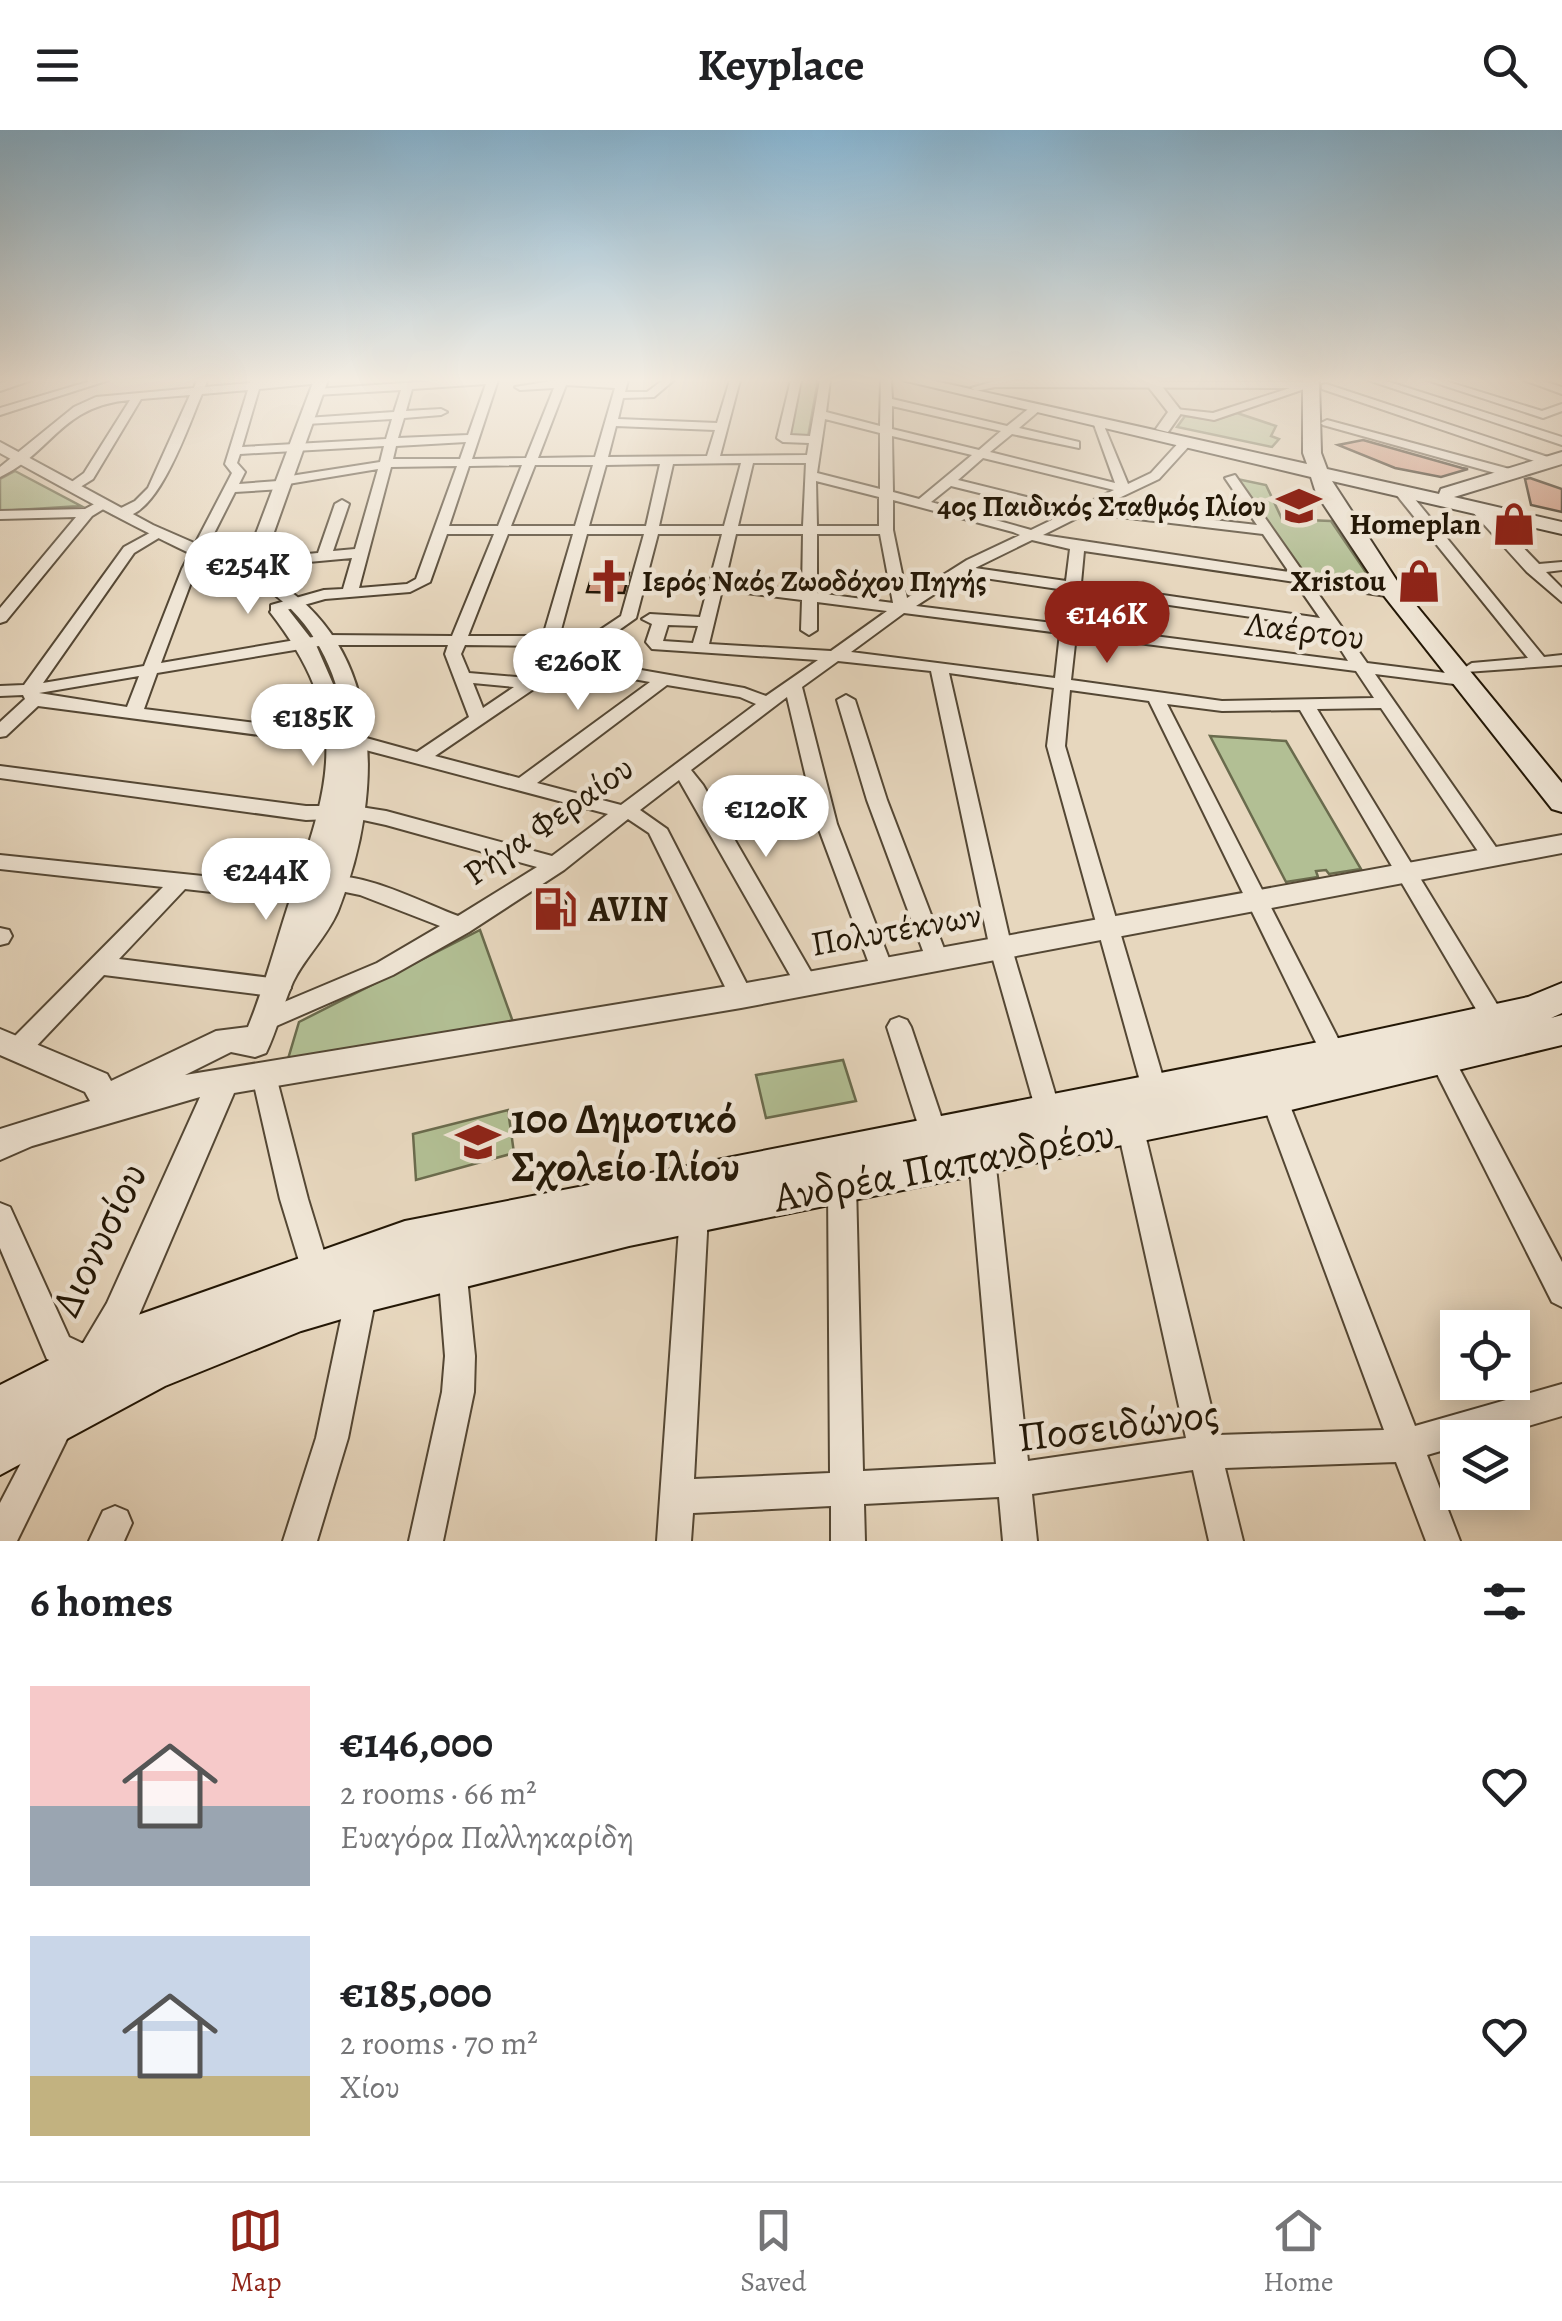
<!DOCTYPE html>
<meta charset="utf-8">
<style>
body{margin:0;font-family:Alegreya,serif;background:#f2f2f2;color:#202124;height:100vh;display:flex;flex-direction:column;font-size:38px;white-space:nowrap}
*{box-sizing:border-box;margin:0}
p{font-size:32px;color:#757577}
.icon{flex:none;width:55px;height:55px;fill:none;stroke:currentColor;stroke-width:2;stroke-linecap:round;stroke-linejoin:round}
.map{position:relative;height:1411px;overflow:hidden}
.side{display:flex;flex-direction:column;background:#fff;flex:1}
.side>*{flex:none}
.fabs{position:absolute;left:1440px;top:1180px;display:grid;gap:20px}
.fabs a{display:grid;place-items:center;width:90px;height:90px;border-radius:0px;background:#fff;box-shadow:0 5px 25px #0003;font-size:50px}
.price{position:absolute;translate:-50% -85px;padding:0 22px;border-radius:35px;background:#fff;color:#222;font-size:32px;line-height:65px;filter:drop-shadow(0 2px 5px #0008)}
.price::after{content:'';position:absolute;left:50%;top:60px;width:30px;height:22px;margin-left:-15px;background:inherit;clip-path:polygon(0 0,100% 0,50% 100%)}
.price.selected{background:#8f2418;color:#fff}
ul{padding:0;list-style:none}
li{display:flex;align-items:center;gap:30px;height:250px;padding:0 30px}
li span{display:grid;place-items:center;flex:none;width:280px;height:200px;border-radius:0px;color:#555}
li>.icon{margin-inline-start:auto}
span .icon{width:120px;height:120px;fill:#fffc;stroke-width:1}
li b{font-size:42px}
h2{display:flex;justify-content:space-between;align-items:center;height:120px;padding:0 30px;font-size:42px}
header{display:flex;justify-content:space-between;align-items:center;height:130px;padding:0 30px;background:#fff;font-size:45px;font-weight:700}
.dock{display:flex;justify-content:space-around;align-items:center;height:140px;border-top:2px solid #e0e0e0;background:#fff;font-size:28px;color:#757577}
.dock a{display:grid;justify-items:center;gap:5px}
.dock .selected{color:#8f2418}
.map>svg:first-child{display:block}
.green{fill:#b2bf94;stroke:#6a6b4d;stroke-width:2.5}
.building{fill:#d29a82;stroke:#231706;stroke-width:2.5}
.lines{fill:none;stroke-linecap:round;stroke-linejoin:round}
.minor-casing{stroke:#544734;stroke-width:4}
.tertiary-casing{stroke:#544734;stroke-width:4}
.secondary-casing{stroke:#231706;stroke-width:4}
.minor{fill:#efe5d5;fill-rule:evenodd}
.tertiary{fill:#efe5d5;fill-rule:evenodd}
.secondary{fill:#efe5d5;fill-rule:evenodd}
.labels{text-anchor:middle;stroke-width:9;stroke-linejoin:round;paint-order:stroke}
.far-poi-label{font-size:30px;font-weight:bold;fill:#231706;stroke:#efe5d5;text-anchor:end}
.street-label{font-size:35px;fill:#231706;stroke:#efe5d5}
.poi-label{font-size:35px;font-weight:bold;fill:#231706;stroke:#efe5d5;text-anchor:start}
.near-poi-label{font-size:42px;font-weight:bold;fill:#231706;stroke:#efe5d5;text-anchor:start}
.near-street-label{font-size:42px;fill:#231706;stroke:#efe5d5}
</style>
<header><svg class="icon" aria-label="menu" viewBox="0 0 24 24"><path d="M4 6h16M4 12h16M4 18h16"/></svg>Keyplace<svg class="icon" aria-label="search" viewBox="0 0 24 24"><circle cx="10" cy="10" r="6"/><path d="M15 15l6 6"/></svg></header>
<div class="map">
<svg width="1562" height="1411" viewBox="0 0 1562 1411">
<rect width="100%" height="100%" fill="#e7d7be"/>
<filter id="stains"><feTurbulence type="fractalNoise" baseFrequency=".002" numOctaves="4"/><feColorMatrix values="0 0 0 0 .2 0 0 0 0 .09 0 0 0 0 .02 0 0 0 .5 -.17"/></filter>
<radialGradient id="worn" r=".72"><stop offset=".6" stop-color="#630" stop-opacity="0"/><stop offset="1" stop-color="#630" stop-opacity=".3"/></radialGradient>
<g class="green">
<polygon points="801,250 818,250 808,307 788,307"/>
<polygon points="1237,283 1276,296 1271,306 1279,309 1272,317 1177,297 1185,286 1215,290"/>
<polygon points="15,341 81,376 0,381 0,349"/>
<polygon points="1237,349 1266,355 1282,389 1331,391 1374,454 1305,446"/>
<polygon points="1210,606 1286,611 1361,739 1329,744 1326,740 1316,741 1318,747 1286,752"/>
<polygon points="480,800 513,892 288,929 299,892"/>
<polygon points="843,930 856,971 766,988 756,945"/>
<polygon points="508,980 514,1023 416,1050 413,1004"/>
</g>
<g class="building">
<polygon points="1363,310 1462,338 1468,339 1441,347 1395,338 1338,315"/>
<polygon points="1530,348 1562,359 1562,382 1531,375 1525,349"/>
<polygon points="593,442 629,443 624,463 587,462"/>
<polygon points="561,759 574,792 549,800 536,766"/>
</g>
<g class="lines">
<g class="minor-casing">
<g id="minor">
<polygon points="94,250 109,250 0,285 0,278"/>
<path d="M197,250H207L205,257L250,253L251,250H326L321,253L259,259L242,317L386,309L392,289L306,294L300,291L306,288L394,282L401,260L316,265L311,262L316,259L449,250H498L472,329L526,328L554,258L520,260L515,257L558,250H628L625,262H647L663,250H674L654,267L623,268L618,289L717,293L730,250H740L720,326L807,325L809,313L783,312L777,308L791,250H801L790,305L810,306L820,250H830L826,282L880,296L881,250H891L892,269L1007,296L1032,276H1040V280L1019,298L1079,312V318L1012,304L990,322L1115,353L1092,289L1102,291L1128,354L1151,343L1182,309H1190V315L1159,349L1100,377L1257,395L1225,348L1235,345L1305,445L1398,459L1401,462L1393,467L1312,455L1367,533L1462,545L1470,550L1462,555L1375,544L1500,723L1503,728L1493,735L1486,733L1381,578L1317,579L1506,889L1502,896L1494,899L1486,896L1300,580L1222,581L1167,574L1346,924L1343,931L1334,934L1325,931L1149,571L1070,560L1065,616L1167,961L1163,969L1154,972L1145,969L1047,616L1054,558L949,543L1012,819L1060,980L1056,988L1047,991L1038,988L990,819L931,541L838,531L802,557L837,694L893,839L890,845L882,848L874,845L871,839L817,694L787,567L691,640L703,655L814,847L818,853L814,859L806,862L798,859L679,650L640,680L667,699L753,866L749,873L741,875L733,873L649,703L628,689L564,740L469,802L393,845L274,897L266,900L258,897L254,890L258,883L377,833L440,796L360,765L326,758L323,753L326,748C359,739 425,774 458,786L537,737L386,695L354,688L306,690L0,648V636L306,676H354L386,681L552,726L608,684L358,618L38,576L6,606L0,607V592L25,569L23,565L0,566V556L24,555L124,417L157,399L164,403L162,406L134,423L43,553L144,536L182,439L232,343L225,334L248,260L202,264C190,290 153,408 111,383L135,371L148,358L190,265L141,269L93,349L77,359L66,356L84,343L130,270C60,276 53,322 0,347V337L74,277L96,267L194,258ZM486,254L468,305L398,308L404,288L441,285L447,282L441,279L406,281L412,259ZM566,255L615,258L595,327L538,328ZM892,276L1001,301L979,320L892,299ZM825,289L880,303V359L817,343ZM616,296L715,300L707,326L608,327ZM892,306L972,325L919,369L893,362ZM466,312L460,329H393L396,316ZM384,316L380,332L284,347L278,351L239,354L245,342L237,333L240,324ZM983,328L1114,360L1075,379L958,350ZM741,333L724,396H659L673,334ZM753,333H806L803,396H738ZM660,334L646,396H589L606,335ZM522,335L498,396H449L469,336ZM535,335H593L575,396H511ZM457,336L416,449L407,454L359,458L391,337ZM378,339L355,419L333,421L349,374L342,370L335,374L318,423L254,429L247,433L254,437L352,428L343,459L324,460L271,475V481L276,483L325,469L410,462L430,452L447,404H494L452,506L325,505L161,533L196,439L235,362L282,359L288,354ZM816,351L879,367V396H817ZM951,356L1064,384L1031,400L931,372ZM893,370L1013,402L1020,405L967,430L907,468L893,400ZM1087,383L1263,404L1289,442L1043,405ZM508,404H573L543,506H468ZM587,404H644L621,486L528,548L469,543L461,524L465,515L544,516L549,524H561L563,521L558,511ZM658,404H722L700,487L650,484L642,489L652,494L646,512L652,519L818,530L766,566L744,558L578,529L636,488ZM736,404H803L802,461L725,451ZM817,404H880L893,473L817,463ZM1032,410L1070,419L1066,451L975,438ZM1084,421L1295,452L1320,488L1081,453ZM964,445L1065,460L1061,494L916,476ZM722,460L802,470L801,500L809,505L817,500V472L887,481L831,521L709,514ZM1080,462L1327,498L1348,531L1077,496ZM904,483L1060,503L1055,548L851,522ZM668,495L698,496L693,513L663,511ZM1076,505L1356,541L1374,568L1222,571L1071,550ZM325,515H448L445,524L469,587L417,622L359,606L144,579L157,543ZM566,537L650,552L519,648L435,626ZM139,546L127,577L39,563ZM473,553L514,557L483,578ZM667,555L740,567L756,574L621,675L537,653Z"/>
<polygon points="1368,250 1383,250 1562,307 1562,315"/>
<polygon points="1427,250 1442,250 1542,281 1562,274 1562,281 1543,288"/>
<polygon points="1524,250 1539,250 1562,257 1562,264"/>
<polygon points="995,251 1311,252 1316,255 1214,290 1169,282 1175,279 1213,283 1290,258 995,257 976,261 971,258"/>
<polygon points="1326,254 1554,329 1556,332 1546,335 1322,259 1322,255"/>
<polygon points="1327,290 1517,341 1519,344 1513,348 1323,295 1321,293"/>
<polygon points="1395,357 1405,357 1544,527 1562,525 1562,535 1466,542 1464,538 1472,533 1528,528 1395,363"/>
<polygon points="98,372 110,375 92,386 6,491 0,493 0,478 76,387 0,389 0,381 85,379"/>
<polygon points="1471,374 1481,374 1539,434 1562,432 1562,440 1546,442 1562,458 1562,472 1527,442 1471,380"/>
<polygon points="846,565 855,570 887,670 948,829 945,835 937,838 929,835 926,829 867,670 837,570"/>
<polygon points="0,725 308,757 315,760 319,765 315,770 308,773 185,759 119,829 279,849 287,852 291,858 287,864 279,867 104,845 27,926 18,929 9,926 6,919 9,912 163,757 0,739"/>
<polygon points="0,798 9,800 12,806 8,813 0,815"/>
<polygon points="899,887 907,890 911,897 947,1004 943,1012 934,1016 925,1012 921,1004 887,897 891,890"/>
<polygon points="1442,920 1451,923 1562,1132 1562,1177 1552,1172 1430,930 1433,923"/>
<polygon points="264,935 273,939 276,946 308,1069 330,1141 326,1151 316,1155 306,1151 302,1141 280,1069 252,946 255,939"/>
<polygon points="1274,957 1283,960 1287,968 1415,1296 1562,1254 1562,1286 1487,1308 1458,1308 1458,1316 1427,1325 1460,1411 1426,1411 1396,1332 1225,1338 1243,1411 1209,1411 1193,1340 1032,1364 1037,1411 1003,1411 999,1367 864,1374 865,1411 831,1411 831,1376 693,1383 691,1411 657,1411 680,1084 684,1075 694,1071 704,1075 708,1084 694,1349 830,1343 828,1055 832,1046 842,1042 852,1046 856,1055 863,1341 996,1334 969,1028 973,1019 982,1016 991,1019 995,1028 1028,1331 1186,1308 1117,996 1121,988 1130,985 1139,988 1143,996 1218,1305 1384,1300 1261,968 1265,960"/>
<polygon points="0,1073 10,1077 69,1207 99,1221 103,1232 99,1243 88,1247 47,1229 0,1118"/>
<polygon points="452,1124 462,1128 466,1138 475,1226 474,1262 443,1411 409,1411 442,1262 445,1226 438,1138 442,1128"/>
<polygon points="362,1146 372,1151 377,1161 348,1308 317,1411 283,1411 316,1308 347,1161 352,1151"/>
<polygon points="55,1284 66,1289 71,1300 66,1311 17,1411 0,1411 0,1373 44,1289"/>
<polygon points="115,1376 127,1381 132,1393 124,1411 89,1411 103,1381"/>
</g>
</g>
<g class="tertiary-casing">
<g id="tertiary">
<polygon points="11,250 32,250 0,261 0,253"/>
<path d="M314,250H328L263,433L255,440C388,504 386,660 338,781C327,807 305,827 293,852C283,875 277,900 266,923L255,927L231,922L185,945L741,854L1562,705V723L741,878L234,963L133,1199L109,1239L95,1244L81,1239L76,1225L107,1173L200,967L32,1016L0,1030V999L90,971L85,962L0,925V899L107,944L111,951L216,901L248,897C266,853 277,808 292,764C332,649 351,586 270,482L273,478H287L316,515L340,570C329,517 287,455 231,446L228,441C149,406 76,365 0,323V312L153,395L240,433L246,430Z"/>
<polygon points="1143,250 1157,250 1182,282 1168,302 1156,299 1168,282"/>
</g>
</g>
<g class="secondary-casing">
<g id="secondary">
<polygon points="902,250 930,250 1307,334 1303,323 1303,250 1319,250 1321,323 1327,339 1439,364 1441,359 1562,322 1562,334 1454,367 1562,392 1562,404 1332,351 1401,457 1562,653 1562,682 1552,679 1385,467 1316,363 1311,347"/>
<polygon points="1562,853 1562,883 1551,888 1562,885 1562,915 1274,984 629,1116 362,1183 301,1201 165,1256 0,1345 0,1255 138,1185 405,1091 1334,909 1528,867"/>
</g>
</g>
<use href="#minor" class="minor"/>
<use href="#tertiary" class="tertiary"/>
<use href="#secondary" class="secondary"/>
</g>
<linearGradient id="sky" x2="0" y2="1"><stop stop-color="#87b6d4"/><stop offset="0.56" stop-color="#f4ede2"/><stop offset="1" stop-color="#f4ede2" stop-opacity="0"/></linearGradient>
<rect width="1562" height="447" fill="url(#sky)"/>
<defs>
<g id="school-bare" transform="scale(3.45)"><path d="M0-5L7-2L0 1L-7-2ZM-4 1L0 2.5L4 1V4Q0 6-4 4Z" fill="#8f2418" stroke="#efe5d5" stroke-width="2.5" paint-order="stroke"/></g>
<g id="shop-bare" transform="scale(3.45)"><path d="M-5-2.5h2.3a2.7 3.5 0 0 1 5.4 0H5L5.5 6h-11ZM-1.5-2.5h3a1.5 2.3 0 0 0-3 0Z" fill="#8f2418" stroke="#efe5d5" stroke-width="2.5" paint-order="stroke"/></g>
<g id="church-bare" transform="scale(3.45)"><path d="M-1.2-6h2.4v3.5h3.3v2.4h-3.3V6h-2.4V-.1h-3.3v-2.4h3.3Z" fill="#8f2418" stroke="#efe5d5" stroke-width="2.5" paint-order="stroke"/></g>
<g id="fuel-bare" transform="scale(3.45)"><path d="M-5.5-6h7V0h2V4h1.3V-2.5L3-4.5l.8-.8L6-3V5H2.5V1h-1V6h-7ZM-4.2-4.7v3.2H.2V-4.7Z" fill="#8f2418" stroke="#efe5d5" stroke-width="2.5" paint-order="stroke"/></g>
</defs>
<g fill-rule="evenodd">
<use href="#school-bare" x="1299" y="376"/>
<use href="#shop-bare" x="1514" y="394"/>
<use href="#church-bare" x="609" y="451"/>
<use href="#shop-bare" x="1419" y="451"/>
<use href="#fuel-bare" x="555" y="779"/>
<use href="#school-bare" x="478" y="1012"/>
</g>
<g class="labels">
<g class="far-poi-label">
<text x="1266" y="386">4ος Παιδικός Σταθμός Ιλίου</text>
<text x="1481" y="404">Homeplan</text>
<text x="642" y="461" text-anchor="start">Ιερός Ναός Ζωοδόχου Πηγής</text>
<text x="1386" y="461">Xristou</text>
</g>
<g class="street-label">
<text transform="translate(1305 500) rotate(7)" y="12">Λαέρτου</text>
<text transform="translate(548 690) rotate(-35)" y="12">Ρήγα Φεραίου</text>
<text transform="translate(896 799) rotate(-10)" y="12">Πολυτέκνων</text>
</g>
<g class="poi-label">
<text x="588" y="791">AVIN</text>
</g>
<g class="near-poi-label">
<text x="511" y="1003">10ο Δημοτικό<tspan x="511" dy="48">Σχολείο Ιλίου</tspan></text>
</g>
<g class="near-street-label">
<text transform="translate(944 1034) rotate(-11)" y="15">Ανδρέα Παπανδρέου</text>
<text transform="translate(98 1109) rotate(-64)" y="15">Διονυσίου</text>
<text transform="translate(1118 1294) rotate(-7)" y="15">Ποσειδώνος</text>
</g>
</g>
<rect width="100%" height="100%" filter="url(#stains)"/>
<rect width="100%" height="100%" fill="url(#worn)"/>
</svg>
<div class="fabs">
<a><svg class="icon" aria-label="locate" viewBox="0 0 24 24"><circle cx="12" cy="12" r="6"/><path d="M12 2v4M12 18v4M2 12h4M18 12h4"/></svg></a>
<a><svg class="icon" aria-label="layers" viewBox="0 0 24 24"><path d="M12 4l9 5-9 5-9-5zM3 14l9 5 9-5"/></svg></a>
</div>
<b class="price" style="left:248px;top:487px">€254K</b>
<b class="price selected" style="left:1107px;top:536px">€146K</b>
<b class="price" style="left:578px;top:583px">€260K</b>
<b class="price" style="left:313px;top:639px">€185K</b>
<b class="price" style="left:766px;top:730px">€120K</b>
<b class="price" style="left:266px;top:793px">€244K</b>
</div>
<section class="side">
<h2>6 homes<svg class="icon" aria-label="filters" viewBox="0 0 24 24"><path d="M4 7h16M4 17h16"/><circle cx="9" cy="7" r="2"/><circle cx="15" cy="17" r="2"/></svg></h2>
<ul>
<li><span style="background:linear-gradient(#f6c9c9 60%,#9aa5b1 0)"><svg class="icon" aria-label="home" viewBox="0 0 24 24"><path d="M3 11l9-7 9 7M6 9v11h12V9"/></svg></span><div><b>€146,000</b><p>2 rooms · 66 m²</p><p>Ευαγόρα Παλληκαρίδη</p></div><svg class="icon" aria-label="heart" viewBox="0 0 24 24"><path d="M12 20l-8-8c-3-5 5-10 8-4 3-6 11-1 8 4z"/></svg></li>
<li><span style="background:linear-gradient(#c9d6e8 70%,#c2b280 0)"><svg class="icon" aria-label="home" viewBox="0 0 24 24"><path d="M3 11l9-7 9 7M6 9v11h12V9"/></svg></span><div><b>€185,000</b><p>2 rooms · 70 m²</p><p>Χίου</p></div><svg class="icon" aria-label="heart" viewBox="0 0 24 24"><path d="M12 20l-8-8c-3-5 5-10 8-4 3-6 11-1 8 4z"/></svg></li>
</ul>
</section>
<nav class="dock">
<a class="selected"><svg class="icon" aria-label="map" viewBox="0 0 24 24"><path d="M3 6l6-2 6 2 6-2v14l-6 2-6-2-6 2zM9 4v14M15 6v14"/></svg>Map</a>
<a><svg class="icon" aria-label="saved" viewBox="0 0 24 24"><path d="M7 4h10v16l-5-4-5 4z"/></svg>Saved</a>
<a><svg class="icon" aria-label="home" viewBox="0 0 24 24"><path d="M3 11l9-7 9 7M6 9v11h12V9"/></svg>Home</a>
</nav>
